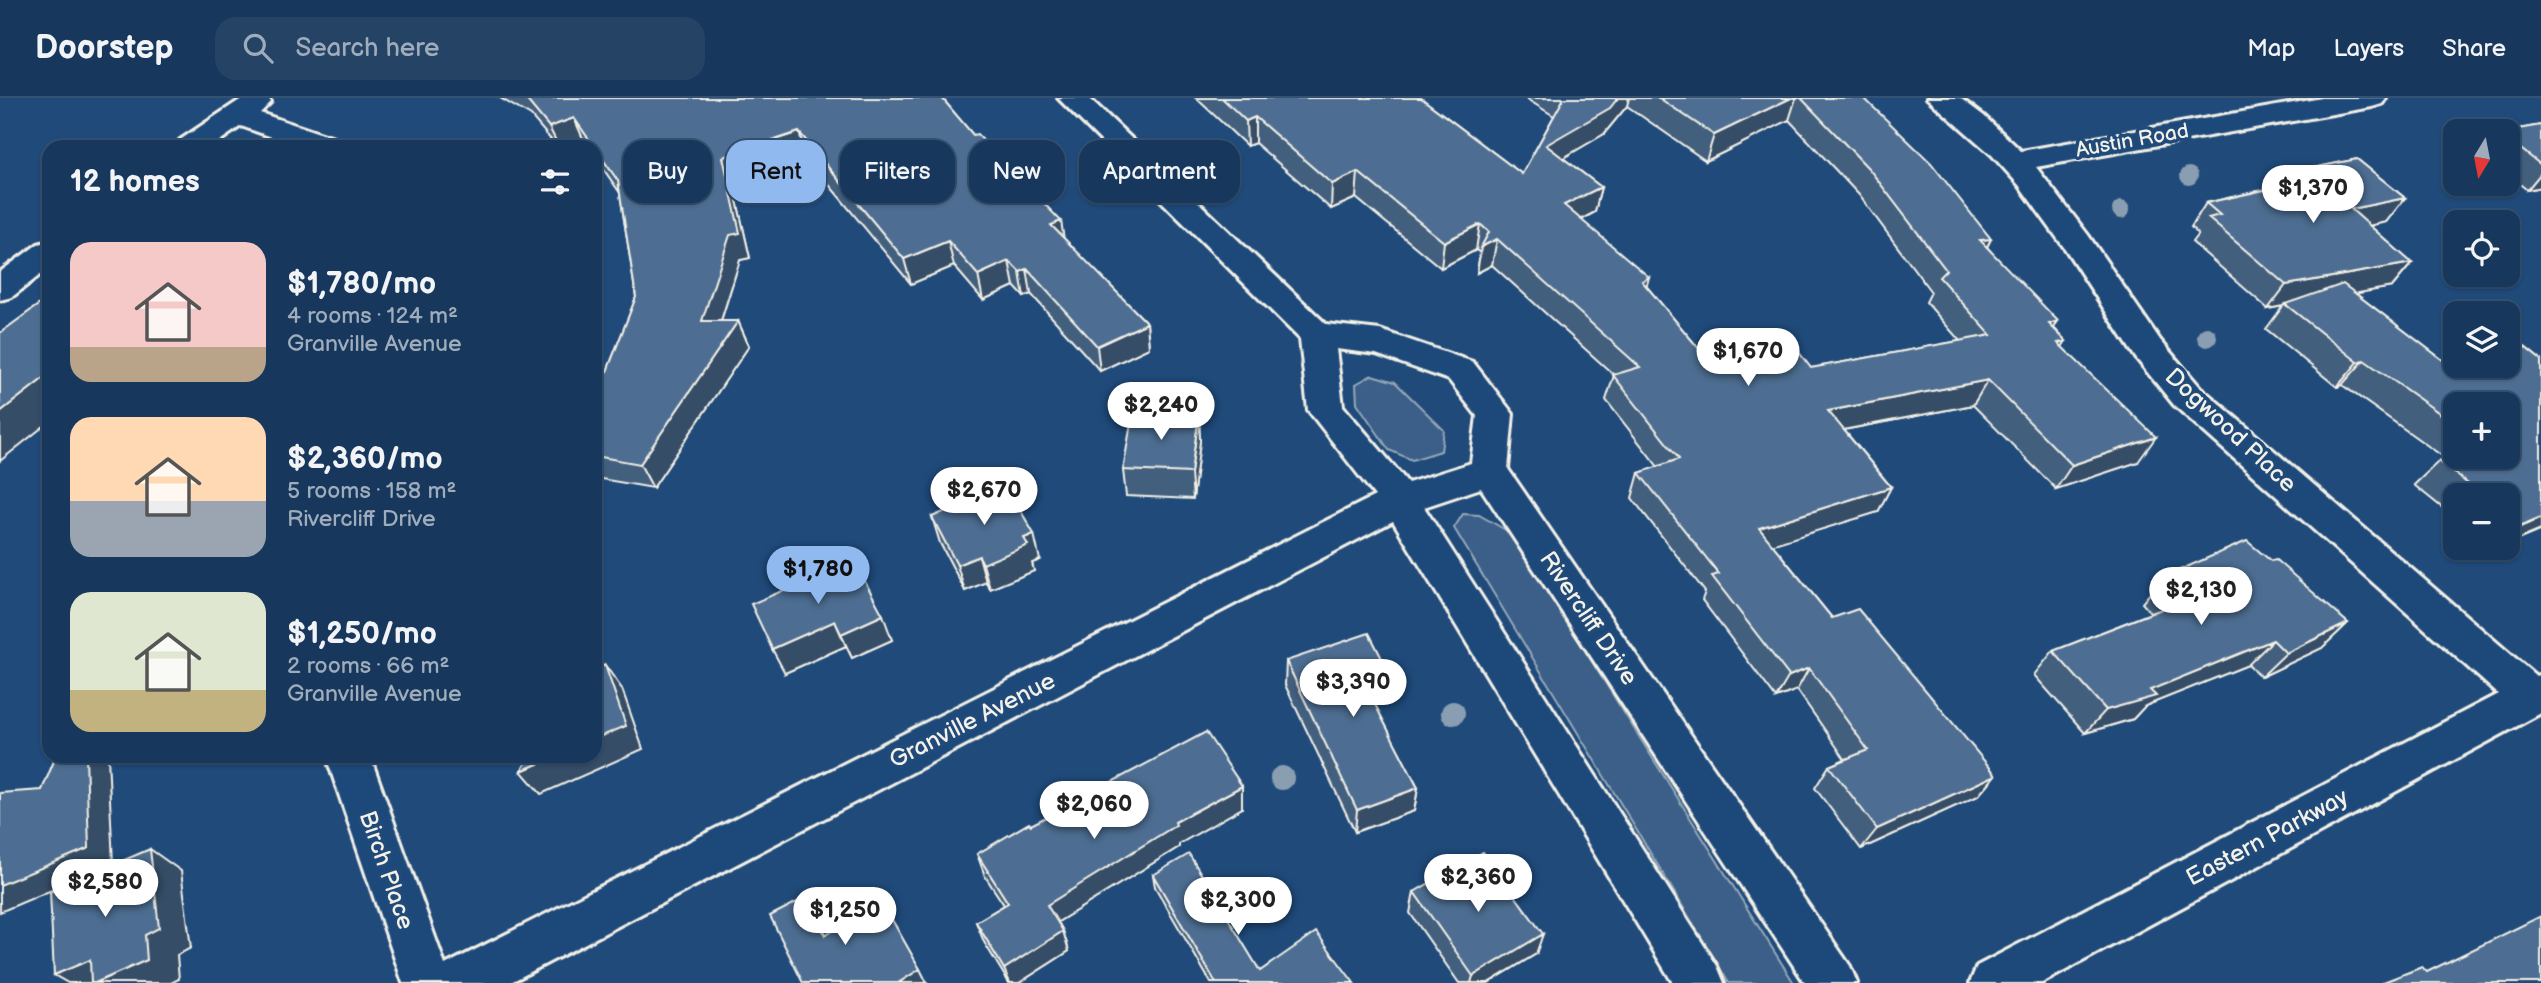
<!DOCTYPE html>
<meta charset="utf-8">
<style>
body{margin:0;font-family:"Balsamiq Sans",sans-serif;background:#244365;color:#f1f3f6;height:100vh;display:flex;flex-direction:column;font-size:26px;white-space:nowrap}
*{box-sizing:border-box;margin:0}
p{font-size:23px;color:#9eacbb}
.icon{flex:none;width:38px;height:38px;fill:none;stroke:currentColor;stroke-width:2;stroke-linecap:round;stroke-linejoin:round}
.map{position:relative;flex:1;overflow:hidden}
.sheet{position:absolute;left:42px;top:42px;width:560px;height:623px;display:flex;flex-direction:column;background:#17385c;border-radius:21px;box-shadow:0 2px 5px #0004,0 0 0 2px #365272}
.sheet>*{flex:none}
.banner{position:absolute;left:623px;top:42px;width:665px;height:63px;display:flex;gap:14px}
.needle{width:46px;rotate:190deg}
.buttons{position:absolute;left:2443px;top:21px;display:grid;gap:14px}
.buttons a{display:grid;place-items:center;width:77px;height:77px;border-radius:14px;background:#17385c;box-shadow:0 2px 5px #0004,0 0 0 2px #365272;font-size:35px}
.price{position:absolute;translate:-50% -60px;padding:0 16px;border-radius:24px;background:#fff;color:#222;font-size:23px;line-height:46px;filter:drop-shadow(0 2px 4px #0008)}
.price::after{content:'';position:absolute;left:50%;top:42px;width:21px;height:16px;margin-left:-10px;background:inherit;clip-path:polygon(0 0,100% 0,50% 100%)}
.price.on{background:#90b9f0;color:#111}
ul{padding:0;list-style:none}
li{display:flex;align-items:center;gap:21px;height:175px;padding:0 28px}
li span{display:grid;place-items:center;flex:none;width:196px;height:140px;border-radius:21px;color:#555}
li>.icon{margin-inline-start:auto}
span .icon{width:84px;height:84px;fill:#fffc;stroke-width:1}
li b{font-size:30px}
h2{display:flex;justify-content:space-between;align-items:center;height:84px;padding:0 28px;font-size:30px}
.tag{padding:0 24px;border-radius:21px;background:#17385c;box-shadow:0 2px 5px #0004,0 0 0 2px #365272;font-size:24px;line-height:63px}
.tag.on{background:#90b9f0;color:#111}
header{display:flex;align-items:center;gap:42px;box-sizing:border-box;height:98px;padding:0 35px;background:#17385c;border-bottom:2px solid #365272}
header strong{font-size:33px}
nav{display:flex;gap:38px;margin-inline-start:auto;font-size:24px}
.search{width:490px;height:63px;background:#244365;display:flex;align-items:center;gap:18px;box-sizing:border-box;padding:0 24px;border-radius:21px;color:#9eacbb;font-size:26px}
.map>svg:first-child{display:block}
.green{fill:#3a5f88;stroke:#97a8b8;stroke-width:2}
.lines{fill:none;stroke-linecap:round;stroke-linejoin:round}
.minor-casing{stroke:#f4f1e8;stroke-width:6}
.minor{fill:#1f4a7a;fill-rule:evenodd}
.tree{fill:#8a9eb1}
.wall{fill:#425f7e;stroke:#f4f1e8;stroke-width:2;fill-rule:evenodd}
.shaded-wall{fill:#364d66;stroke:#f4f1e8;stroke-width:2}
.building{fill:#4d6e92;stroke:#f4f1e8;stroke-width:2}
.labels{text-anchor:middle;stroke-width:7;stroke-linejoin:round;paint-order:stroke}
.far-street-label{font-size:21px;fill:#f4f1e8;stroke:#1f4a7a}
.street-label{font-size:24px;fill:#f4f1e8;stroke:#1f4a7a}
</style>
<header>
<strong>Doorstep</strong>
<div class="search"><svg class="icon" aria-label="search" viewBox="0 0 24 24"><circle cx="10" cy="10" r="6"/><path d="M15 15l6 6"/></svg>Search here</div>
<nav><a>Map</a><a>Layers</a><a>Share</a></nav>
</header>
<div class="map">
<svg width="2541" height="885" viewBox="0 0 2541 885">
<rect width="100%" height="100%" fill="#1f4a7a"/>
<filter id="ink" filterUnits="userSpaceOnUse"><feTurbulence type="fractalNoise" baseFrequency=".0143" numOctaves="2"/><feDisplacementMap in="SourceGraphic" scale="14" xChannelSelector="R" yChannelSelector="G"/><feConvolveMatrix kernelMatrix="1 2 1 2 8 2 1 2 1" color-interpolation-filters="sRGB"/></filter>
<g filter="url(#ink)">
<g class="green">
<polygon points="1372,277 1395,284 1444,332 1441,353 1412,362 1389,352 1357,305 1356,286"/>
<polygon points="1463,416 1479,417 1511,435 1794,885 1729,885 1454,430"/>
</g>
<g class="lines">
<g class="minor-casing">
<g id="minor">
<polygon points="243,0 268,0 271,4 260,15 340,42 344,49 300,49 241,28 211,49 176,49 180,42"/>
<path d="M1058,0H1089L1326,226L1380,232L1473,264L1513,316L1508,371L1850,868L1857,885H1805L1481,390L1424,409L1717,868L1724,885H1673L1393,423L509,885H403L326,658H370L445,867L1375,398L1308,312L1300,241ZM1336,251L1376,256L1449,282L1477,318L1471,365L1408,385L1343,308Z"/>
<polygon points="1927,0 1960,0 1984,18 2021,53 2322,0 2386,0 2382,6 2372,9 2036,69 2088,137 2160,242 2200,289 2536,578 2541,576 2541,615 2042,885 1970,885 1977,868 2498,596 2174,307 2136,260 2066,152 2019,87 1992,57"/>
<polygon points="49,143 49,170 12,199 0,202 0,174 38,146"/>
</g>
</g>
<use href="#minor" class="minor"/>
</g>
<g class="tree">
<circle cx="2189" cy="78" r="9"/>
<circle cx="2121" cy="112" r="9"/>
<circle cx="2207" cy="239" r="10"/>
<circle cx="1453" cy="615" r="12"/>
<circle cx="1282" cy="680" r="12"/>
</g>
<g class="wall">
<polygon points="500,0 942,0 973,37 1064,141 1147,225 1149,250 1100,273 1031,196 1024,199 1014,188 983,202 954,168 911,186 807,60 733,85 750,160 740,162 721,223 738,223 749,248 653,390 595,380 595,301 599,294 636,199 620,95 595,59 595,49 588,49 585,45 576,49 557,49 531,18"/>
<path d="M1196,0H1421L1522,76L1554,18L1525,0H1861L1991,141L1987,149L2054,230L2066,243L2062,249L2138,364L2056,391L1973,307L1844,332L1891,389L1878,414L1772,446L1832,520L1996,677L1978,698L1861,751L1815,690L1829,668L1845,661L1797,592L1776,600L1702,502L1705,494L1632,400L1639,375L1658,369L1606,302L1614,277L1492,167L1477,175L1480,155L1476,152L1441,170L1356,100L1331,111L1255,45L1247,48ZM1627,8L1706,63L1789,22L1859,97L1931,194L1926,204L1960,243L1811,270L1716,271L1647,189L1581,122L1595,114L1601,89L1563,60L1604,36Z"/>
<polygon points="2541,27 2541,89 2527,92 2508,76 2508,33"/>
<path d="M2357,61L2405,100L2386,124L2369,127L2412,165L2392,189L2355,195L2444,263L2455,260V268H2508V245L2516,242L2541,262V432L2508,446V397H2455V420L2414,387L2439,363L2445,360L2342,287L2337,289L2266,231L2283,208L2268,211L2192,144L2198,136L2191,129L2206,105L2293,85L2303,72ZM2455,306H2508V359H2455Z"/>
<polygon points="1199,316 1200,343 1193,401 1126,398 1123,372"/>
<polygon points="932,419 1040,462 1032,465 1034,473 990,491 986,484 965,493 940,445"/>
<polygon points="854,463 892,542 852,560 846,548 785,575"/>
<polygon points="2271,463 2348,525 2322,550 2261,579 2248,567 2145,608 2133,621 2085,635 2034,577 2053,553 2151,515 2142,505 2163,479"/>
<polygon points="1286,563 1388,602 1375,607 1418,690 1414,713 1355,734 1285,587"/>
<polygon points="1242,688 1242,710 1179,746 1179,749 1058,824 1063,833 1069,853 1019,885 1009,885 984,844 976,824 1004,807 985,778 977,756 1031,727"/>
<polygon points="1153,777 1260,873 1354,885 1211,885 1155,789"/>
<polygon points="1414,794 1536,856 1488,885 1459,885 1410,815"/>
</g>
<g class="shaded-wall">
<polygon points="1618,0 1629,0 1627,8 1604,36 1541,73 1546,47"/>
<polygon points="1791,0 1796,0 1789,22 1706,63 1714,37"/>
<polygon points="1255,19 1255,45 1247,48 1246,23"/>
<polygon points="574,20 585,45 576,49 559,49 549,29"/>
<polygon points="799,34 807,60 733,85 750,160 740,162 713,248 702,223 723,59"/>
<polygon points="1358,74 1356,100 1331,111 1332,86"/>
<polygon points="2541,75 2541,89 2527,92"/>
<polygon points="1601,89 1595,114 1559,133 1564,107"/>
<polygon points="2405,100 2386,124 2332,136 2351,111"/>
<polygon points="1061,123 1065,148 1051,127"/>
<polygon points="1480,126 1476,152 1441,170 1444,144"/>
<polygon points="1497,141 1492,167 1477,175 1481,149"/>
<polygon points="1991,141 1978,166 1980,142"/>
<polygon points="948,143 954,168 911,186 904,161"/>
<polygon points="1009,163 1014,188 983,202 978,177"/>
<polygon points="2412,165 2392,189 2287,208 2285,206 2283,208 2268,211 2286,187"/>
<polygon points="1027,171 1031,196 1024,199 1020,174"/>
<polygon points="1649,179 1642,205 1642,183"/>
<polygon points="738,223 749,248 653,390 640,366"/>
<polygon points="2058,223 2043,249 2049,226"/>
<polygon points="1147,225 1149,250 1100,273 1097,248"/>
<polygon points="2364,262 2342,287 2337,289 2358,264"/>
<polygon points="49,276 49,324 0,363 0,314"/>
<polygon points="1988,282 1973,307 1817,337 1828,313"/>
<polygon points="1199,316 1200,343 1193,401 1191,375"/>
<polygon points="2156,339 2138,364 2056,391 2072,367"/>
<polygon points="1891,389 1878,414 1748,454 1759,430"/>
<polygon points="2541,420 2541,432 2508,446 2508,440 2522,428"/>
<polygon points="1034,436 1040,462 1032,465 1034,473 990,491 983,466 1024,440"/>
<polygon points="979,458 986,484 965,493 957,467"/>
<polygon points="883,517 892,542 852,560 841,536"/>
<polygon points="835,523 846,548 785,575 772,551"/>
<polygon points="2348,525 2322,550 2261,579 2286,555"/>
<polygon points="2273,542 2248,567 2145,608 2133,621 2085,635 2106,612 2150,592"/>
<polygon points="605,567 622,591 643,651 541,696 521,673 556,658 595,658 595,641"/>
<polygon points="1809,570 1797,592 1776,600 1789,578"/>
<polygon points="1391,578 1388,602 1362,611 1365,587"/>
<polygon points="86,658 108,658 113,766 0,814 0,787"/>
<polygon points="1996,677 1978,698 1861,751 1877,731"/>
<polygon points="1242,688 1242,710 1179,746 1179,749 1053,827 1047,807 1175,724"/>
<polygon points="1418,690 1414,713 1355,734 1357,712"/>
<polygon points="150,751 181,773 191,850 177,857 179,881 171,885 68,885 54,877 145,837"/>
<polygon points="805,800 818,821 838,857 825,837"/>
<polygon points="1063,833 1069,853 1019,885 1010,885 1004,871"/>
<polygon points="1543,836 1536,856 1488,885 1471,885 1473,878"/>
<polygon points="920,871 927,885 898,885"/>
</g>
<g class="building">
<polygon points="525,0 942,0 973,37 977,36 1061,123 1051,127 1147,225 1097,248 1027,171 1020,174 1009,163 978,177 948,143 904,161 799,34 723,59 740,135 730,137 702,223 738,223 640,366 595,358 595,301 599,294 636,199 618,83 574,20 549,29"/>
<polygon points="1222,0 1421,0 1522,76 1564,0 1618,0 1610,10 1546,47 1601,89 1564,107 1649,179 1642,183 1716,271 1798,253 1811,270 1991,237 1939,179 1946,172 1869,71 1801,0 1861,0 1866,2 1931,65 1991,141 1980,142 2058,223 2049,226 2066,243 2058,245 2156,339 2072,367 1988,282 1828,313 1891,389 1759,430 1832,520 1858,511 1996,677 1877,731 1829,668 1868,652 1809,570 1789,578 1712,478 1719,476 1639,375 1679,361 1613,277 1640,269 1497,141 1481,149 1489,134 1480,126 1444,144 1358,74 1332,86 1255,19 1246,23"/>
<polygon points="1659,0 1791,0 1714,37"/>
<polygon points="2541,27 2541,67 2508,41 2508,33 2506,33"/>
<polygon points="2357,61 2405,100 2351,111 2412,165 2286,187 2208,120 2220,117 2206,105 2314,81 2303,72"/>
<polygon points="2343,186 2444,263 2455,260 2455,268 2508,268 2508,245 2516,242 2541,262 2541,420 2522,428 2508,417 2508,397 2482,397 2439,363 2455,355 2455,359 2508,359 2508,306 2455,306 2455,326 2364,262 2358,264 2285,206"/>
<polygon points="49,199 49,276 0,314 0,235"/>
<polygon points="1133,313 1199,316 1191,375 1123,372"/>
<polygon points="1006,387 1034,436 1024,440 1028,447 983,466 979,458 957,467 932,419"/>
<polygon points="2247,443 2271,463 2276,462 2348,525 2286,555 2273,542 2150,592 2156,598 2106,612 2053,553 2185,502 2163,479"/>
<polygon points="854,463 883,517 841,536 835,523 772,551 751,506"/>
<polygon points="1369,535 1391,578 1365,587 1418,690 1357,712 1286,563"/>
<polygon points="605,567 626,628 595,641 595,571"/>
<polygon points="1206,634 1242,688 1175,724 1176,727 1047,807 1063,833 1004,871 976,824 1008,805 977,756 1029,725 1031,727"/>
<polygon points="56,658 86,658 89,750 0,787 0,695 42,692"/>
<polygon points="530,658 556,658 521,673"/>
<polygon points="150,751 159,830 145,837 147,862 95,885 91,885 90,862 54,877 50,794"/>
<polygon points="1483,754 1543,836 1473,878 1414,794"/>
<polygon points="1189,756 1260,873 1316,834 1354,885 1216,885 1153,777"/>
<polygon points="805,800 825,837 882,804 920,871 898,885 803,885 770,818"/>
<polygon points="2541,818 2541,885 2381,885 2422,869 2427,874"/>
</g>
</g>
<g class="labels">
<g class="far-street-label">
<text transform="translate(2132 42) rotate(-10)" y="7">Austin Road</text>
</g>
<g class="street-label">
<text transform="translate(2231 332) rotate(43)" y="8">Dogwood Place</text>
<text transform="translate(1589 520) rotate(56)" y="8">Rivercliff Drive</text>
<text transform="translate(972 622) rotate(-27)" y="8">Granville Avenue</text>
<text transform="translate(2267 739) rotate(-28)" y="8">Eastern Parkway</text>
<text transform="translate(387 772) rotate(71)" y="8">Birch Place</text>
</g>
</g>
</svg>
<div class="buttons">
<a><svg class="needle" viewBox="-14 -14 28 28"><path d="M0-13l5 13h-10z" fill="#e53935"/><path d="M0 13l5-13h-10z" fill="#9eacbb"/></svg></a>
<a><svg class="icon" aria-label="locate" viewBox="0 0 24 24"><circle cx="12" cy="12" r="6"/><path d="M12 2v4M12 18v4M2 12h4M18 12h4"/></svg></a>
<a><svg class="icon" aria-label="layers" viewBox="0 0 24 24"><path d="M12 4l9 5-9 5-9-5zM3 14l9 5 9-5"/></svg></a>
<a>+</a>
<a>−</a>
</div>
<b class="price" style="left:2313px;top:127px">$1,370</b>
<b class="price" style="left:1748px;top:290px">$1,670</b>
<b class="price" style="left:1161px;top:344px">$2,240</b>
<b class="price" style="left:984px;top:429px">$2,670</b>
<b class="price on" style="left:818px;top:508px">$1,780</b>
<b class="price" style="left:2201px;top:529px">$2,130</b>
<b class="price" style="left:1353px;top:621px">$3,390</b>
<b class="price" style="left:1094px;top:743px">$2,060</b>
<b class="price" style="left:1478px;top:816px">$2,360</b>
<b class="price" style="left:105px;top:821px">$2,580</b>
<b class="price" style="left:1238px;top:839px">$2,300</b>
<b class="price" style="left:845px;top:849px">$1,250</b>
<div class="banner">
<a class="tag">Buy</a>
<a class="tag on">Rent</a>
<a class="tag">Filters</a>
<a class="tag">New</a>
<a class="tag">Apartment</a>
</div>
<section class="sheet">
<h2>12 homes<svg class="icon" aria-label="filters" viewBox="0 0 24 24"><path d="M4 7h16M4 17h16"/><circle cx="9" cy="7" r="2"/><circle cx="15" cy="17" r="2"/></svg></h2>
<ul>
<li><span style="background:linear-gradient(#f6c9c9 75%,#b9a48a 0)"><svg class="icon" aria-label="home" viewBox="0 0 24 24"><path d="M3 11l9-7 9 7M6 9v11h12V9"/></svg></span><div><b>$1,780/mo</b><p>4 rooms · 124 m²</p><p>Granville Avenue</p></div></li>
<li><span style="background:linear-gradient(#ffd9b3 60%,#9aa5b1 0)"><svg class="icon" aria-label="home" viewBox="0 0 24 24"><path d="M3 11l9-7 9 7M6 9v11h12V9"/></svg></span><div><b>$2,360/mo</b><p>5 rooms · 158 m²</p><p>Rivercliff Drive</p></div></li>
<li><span style="background:linear-gradient(#dfe7d0 70%,#c2b280 0)"><svg class="icon" aria-label="home" viewBox="0 0 24 24"><path d="M3 11l9-7 9 7M6 9v11h12V9"/></svg></span><div><b>$1,250/mo</b><p>2 rooms · 66 m²</p><p>Granville Avenue</p></div></li>
</ul>
</section>
</div>
